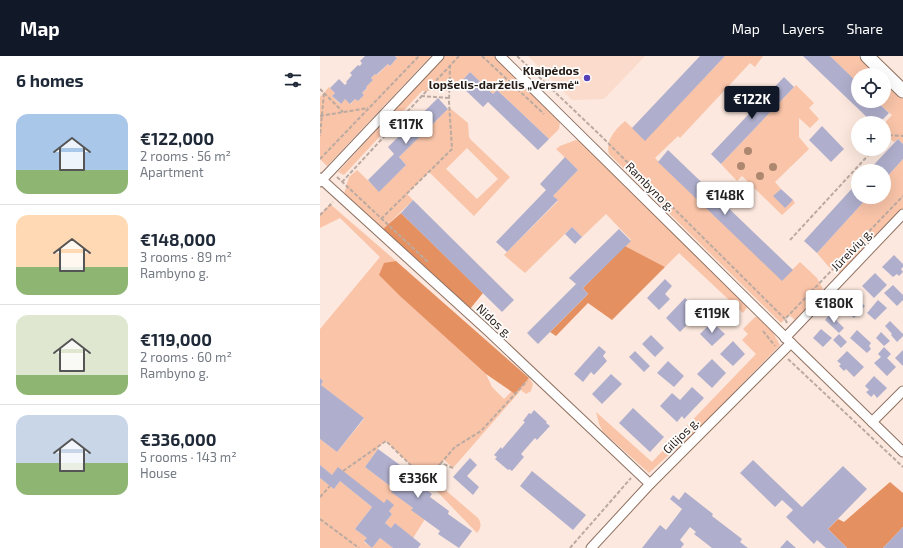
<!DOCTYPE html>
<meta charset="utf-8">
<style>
body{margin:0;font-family:"Exo 2",sans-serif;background:#f6f6f7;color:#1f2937;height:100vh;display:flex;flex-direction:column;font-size:15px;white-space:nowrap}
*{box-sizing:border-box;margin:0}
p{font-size:13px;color:#747a83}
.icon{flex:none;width:22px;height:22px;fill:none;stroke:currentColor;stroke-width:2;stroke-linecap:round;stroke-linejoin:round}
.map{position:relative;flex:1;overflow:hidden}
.sheet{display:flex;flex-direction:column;background:#fff;width:320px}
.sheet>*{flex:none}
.fabs{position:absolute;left:531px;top:12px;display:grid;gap:8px}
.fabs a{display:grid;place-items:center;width:40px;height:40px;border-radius:50%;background:#fff;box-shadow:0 4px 16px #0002;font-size:20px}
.price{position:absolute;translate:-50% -34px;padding:0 9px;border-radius:4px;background:#fff;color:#222;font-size:13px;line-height:26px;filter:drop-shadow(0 1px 2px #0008)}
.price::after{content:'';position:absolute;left:50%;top:24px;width:12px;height:9px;margin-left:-6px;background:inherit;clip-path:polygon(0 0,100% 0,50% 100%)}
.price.current{background:#111827;color:#fff}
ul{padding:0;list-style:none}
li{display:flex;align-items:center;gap:12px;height:100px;padding:0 16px}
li+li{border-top:1px solid #e0e1e3}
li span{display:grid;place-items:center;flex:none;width:112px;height:80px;border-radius:12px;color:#555}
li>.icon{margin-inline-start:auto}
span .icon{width:48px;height:48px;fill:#fffc;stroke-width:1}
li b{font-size:17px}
h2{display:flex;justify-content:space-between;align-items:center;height:48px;padding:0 16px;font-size:17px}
header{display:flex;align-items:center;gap:24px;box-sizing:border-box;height:56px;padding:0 20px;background:#111827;color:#fff}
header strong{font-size:19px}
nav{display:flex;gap:22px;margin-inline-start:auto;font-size:14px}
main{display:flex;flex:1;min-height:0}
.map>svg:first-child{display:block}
.built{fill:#fbdbcb}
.green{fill:#f9c4a8;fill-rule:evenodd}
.forest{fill:#e59061}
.building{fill:#afafcd}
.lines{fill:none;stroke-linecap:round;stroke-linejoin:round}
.street-casing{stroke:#8f7263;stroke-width:11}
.secondary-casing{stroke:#8f7263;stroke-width:15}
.path{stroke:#bbaaa1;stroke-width:2;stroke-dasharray:4 2;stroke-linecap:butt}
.street{stroke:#fff;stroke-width:9}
.secondary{stroke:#fff;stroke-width:13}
.tree{fill:#ae8770}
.poi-dot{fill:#5540b7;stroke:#fff;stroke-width:1.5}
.labels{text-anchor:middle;stroke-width:3.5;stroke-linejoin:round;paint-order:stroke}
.poi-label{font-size:12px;font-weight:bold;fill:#261b15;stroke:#fff;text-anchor:end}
.street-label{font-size:12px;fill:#261b15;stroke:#fff}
</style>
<header>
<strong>Map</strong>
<nav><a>Map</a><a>Layers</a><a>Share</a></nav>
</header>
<main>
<section class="sheet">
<h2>6 homes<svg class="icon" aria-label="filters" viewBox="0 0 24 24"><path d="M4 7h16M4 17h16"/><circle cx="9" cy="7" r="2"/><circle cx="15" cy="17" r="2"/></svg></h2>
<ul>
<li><span style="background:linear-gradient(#a9c7e8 70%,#8fb573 0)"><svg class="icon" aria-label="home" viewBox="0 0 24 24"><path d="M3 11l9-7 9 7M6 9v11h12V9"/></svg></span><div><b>€122,000</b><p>2 rooms · 56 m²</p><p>Apartment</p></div></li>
<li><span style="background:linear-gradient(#ffd9b3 65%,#8fb573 0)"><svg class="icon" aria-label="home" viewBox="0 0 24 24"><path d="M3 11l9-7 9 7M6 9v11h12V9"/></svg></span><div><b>€148,000</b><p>3 rooms · 89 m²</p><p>Rambyno g.</p></div></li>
<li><span style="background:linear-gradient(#dfe7d0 75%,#8fb573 0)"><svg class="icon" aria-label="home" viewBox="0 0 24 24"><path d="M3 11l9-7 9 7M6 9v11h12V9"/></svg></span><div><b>€119,000</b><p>2 rooms · 60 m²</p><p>Rambyno g.</p></div></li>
<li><span style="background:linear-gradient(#c9d6e8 60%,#8fb573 0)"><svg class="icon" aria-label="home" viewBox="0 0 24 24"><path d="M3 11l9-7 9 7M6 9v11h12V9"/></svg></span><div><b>€336,000</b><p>5 rooms · 143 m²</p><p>House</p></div></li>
</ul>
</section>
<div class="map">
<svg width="583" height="492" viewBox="0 0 583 492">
<rect width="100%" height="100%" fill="#fce8de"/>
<polygon class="built" points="208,0 325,0 284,43 252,44"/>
<g class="green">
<polygon points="76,0 111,0 7,110 0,103 0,41 9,31 15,37 12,40 20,48 25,43 31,48 35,43 38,45 44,39 42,37 47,33 46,31 53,24 51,22 55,18 57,19 68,8 70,10 77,2"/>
<polygon points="124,0 174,0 240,65 239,73 229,83 177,34 173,38 150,16 139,28 129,35 102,35 24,119 18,116"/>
<path d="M405,0H443L435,11L430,7L360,82L358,80L335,102L462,224L480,206L497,222L503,233L502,237L475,264L469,259L461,267L289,98C285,84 296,73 305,65L325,84Z"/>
<polygon points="510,0 538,0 558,19 538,19 538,27"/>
<polygon points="564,25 583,43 583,88 578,83 574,86 568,81 564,84 564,68 572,59 556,45 564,45"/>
<polygon points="476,29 494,47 489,52 499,63 490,72 479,62 479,81 489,93 455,126 461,133 454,140 473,144 475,147 462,159 422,120 417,125 401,108"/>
<path d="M128,53H131L148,67L149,81L151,84L190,121L154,160L109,116L87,138L93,144L63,173L24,138L29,121L37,114L59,135L86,109L79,101ZM147,92L178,123L157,143L126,113Z"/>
<polygon points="256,84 262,86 428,250 423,257 359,197 345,211 305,190 311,184 286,158 262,181 252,171 205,217 184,199 238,145 233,140 258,114 236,93 240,90"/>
<polygon points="583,103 583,153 520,218 508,210 497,197 548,141 564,141 564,124"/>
<path d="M10,148L76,205L64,208L81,241L166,318L172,331L184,343L192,335L195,337L209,322L213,328L211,335L206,338L201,334L133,412L124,404L109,420L158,462C162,468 161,472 157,477L106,424L66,385L58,391V393L45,411L74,433L72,436L93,452L92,454L105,463L93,482L75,467L71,472L65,467L72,458L69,455L73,449L67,444L64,447L12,419L0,409V383L17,396L44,363L1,329L3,325L0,322V273L60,201L20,162L0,172V159Z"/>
<polygon points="435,261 438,261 449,270 460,289 357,395 354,394 329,417 283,376 279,368 276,356 332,406 436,298 422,284 428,278 423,273"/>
<polygon points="0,422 14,433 20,425 52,451 35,473 47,482 44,486 52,492 60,482 73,492 0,492"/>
</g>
<g class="forest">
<polygon points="81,157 163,237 150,253 63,173"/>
<polygon points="305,190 345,211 292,264 268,247 236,280 230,276 268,238 263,232"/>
<polygon points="76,205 209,322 195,338 166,318 81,241 59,219 64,207"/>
<polygon points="570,426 583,437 583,471 563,492 527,492 508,473 518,463 524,466"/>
</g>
<g class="building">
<polygon points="45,0 75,0 77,2 70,10 68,8 56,19 55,18 51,22 53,24 46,31 47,32 42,37 44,39 38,45 35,43 30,48 25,43 21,48 12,40 15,37 10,32 19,23 25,29 27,27 26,26 32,19 30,17 38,9 40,10 42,7 40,5"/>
<polygon points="380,0 405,0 325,85 312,72"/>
<polygon points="483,0 510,0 538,27 538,45 556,45 569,57 559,67 553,67"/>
<polygon points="150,16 173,38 177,34 229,83 218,94 168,46 163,51 139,28"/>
<polygon points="464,21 474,31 401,108 391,98"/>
<polygon points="118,42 128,53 79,101 86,109 59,136 48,124 74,98 68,91"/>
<polygon points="502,70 524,93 511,106 489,84"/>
<polygon points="578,83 583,88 583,103 564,124 564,115 548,115"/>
<polygon points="348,94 473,214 462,225 338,106"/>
<polygon points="245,101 258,114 233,140 238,144 187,196 176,186 226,134 220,128"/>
<polygon points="538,126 538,141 548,141 497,197 484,185"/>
<polygon points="461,133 473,144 465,152 453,140"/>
<polygon points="93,144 194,244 182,256 81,157"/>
<polygon points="252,171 262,181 255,188 245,178"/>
<polygon points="299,173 311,185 263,232 268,238 218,288 207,277 256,228 249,222"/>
<polygon points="574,199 583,208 583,211 581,213 583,216 579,220 577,218 573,221 562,211"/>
<polygon points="555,217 567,229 554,242 542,230"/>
<polygon points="345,223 352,230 345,238 350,243 339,254 327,242"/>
<polygon points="573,229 583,239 583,244 577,250 564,237"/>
<polygon points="534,240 545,250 534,262 523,252"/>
<polygon points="365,242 380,256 360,276 346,262"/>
<polygon points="558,244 567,252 555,264 547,257"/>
<polygon points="510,258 524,272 519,277 505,264"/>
<polygon points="570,265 583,278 583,280 577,286 571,279 572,278 565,270"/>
<polygon points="392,266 405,278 392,290 380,278"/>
<polygon points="501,273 512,282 503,291 493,282"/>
<polygon points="537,274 551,287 549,290 551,293 547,297 530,282"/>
<polygon points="561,276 570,285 564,290 556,282"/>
<polygon points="519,278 527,286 521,292 513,284"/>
<polygon points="331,279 344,292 335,301 322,288"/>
<polygon points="413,285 425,298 413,310 400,298"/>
<polygon points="279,290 286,296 283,300 287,305 274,319 271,316 263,326 254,318"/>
<polygon points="564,291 571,298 567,302 576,311 567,320 554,307 561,301 558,298"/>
<polygon points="583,294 583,310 575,302"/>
<polygon points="315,295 330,310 324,316 309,301"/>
<polygon points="527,295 544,311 534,321 526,313 524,315 519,310 521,308 517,305"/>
<polygon points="392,303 406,317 392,332 377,318"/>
<polygon points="348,305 364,320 354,331 337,317"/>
<polygon points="291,318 302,328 282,348 272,338"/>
<polygon points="554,320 567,332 557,342 554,338 551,341 546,336 549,334 545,330"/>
<polygon points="0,322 3,325 1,329 44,362 17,396 0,383"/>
<polygon points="372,331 384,342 364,363 362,360 357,366 340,350 352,337 360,344"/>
<polygon points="313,352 344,381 330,396 299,367"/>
<polygon points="214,354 227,366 226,367 230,370 217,384 215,382 201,398 204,401 192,415 189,413 188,414 175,403 177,401 174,399 181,391 182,393 205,366 203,365 209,357 211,358"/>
<polygon points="58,393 84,412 81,415 112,438 110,441 129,455 128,458 152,475 139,492 118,478 120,475 91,454 93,452 71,436 74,433 45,411"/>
<polygon points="150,402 157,409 147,420 159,431 153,439 133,421"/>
<polygon points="433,404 482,451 523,410 547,433 508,473 527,492 506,492 497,484 494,488 466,461 473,454 462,444 455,451 420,417"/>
<polygon points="0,409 12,419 18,411 64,447 67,443 74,449 69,455 72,458 65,467 71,472 75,467 101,488 98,492 73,492 60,482 52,492 44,485 47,482 35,473 52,451 20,425 14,433 10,430 0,422"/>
<polygon points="212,415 266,459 253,474 200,430"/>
<polygon points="365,436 393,458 392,460 422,483 420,486 428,492 392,492 374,478 376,476 370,471 360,484 364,488 361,492 322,492 340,469 346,474 356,461 362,453 350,443 353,439 359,444"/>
<polygon points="583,471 583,492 563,492"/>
<polygon points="467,484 476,492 460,492"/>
</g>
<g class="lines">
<g class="street-casing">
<g id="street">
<polyline points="180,0 471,287 583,396"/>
<polyline points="0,122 168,275 330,428"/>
<polyline points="0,126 119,0"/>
<polyline points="465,282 583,158"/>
<polyline points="552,366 583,335"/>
<polyline points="271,492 330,428 471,287"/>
</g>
</g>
<g class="secondary-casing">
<polyline id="secondary" points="547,0 583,35"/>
</g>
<g class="path">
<polyline points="162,0 224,58"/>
<polyline points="197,0 280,79 465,263"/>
<polyline points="0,33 4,37 0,80"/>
<polyline points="4,37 23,56"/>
<polyline points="101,40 129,42"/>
<polyline points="0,60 48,52"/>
<polyline points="564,82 567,79 583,80"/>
<polyline points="0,103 99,0"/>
<polyline points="17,121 109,207"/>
<polyline points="22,126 139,0"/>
<polyline points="0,159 13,146"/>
<polyline points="61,163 132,93 129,46 130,10"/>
<polyline points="470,184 554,93"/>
<polyline points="467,267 465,263 583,140"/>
<polyline points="443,275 455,290"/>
<polyline points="468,303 583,411"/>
<polyline points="133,412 121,407 135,391 161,375 207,325"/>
<polyline points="23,415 66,385 106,424 121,407"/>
<polyline points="0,441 10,430"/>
<polyline points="0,463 39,492"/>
<polyline points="250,492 311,422"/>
</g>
<use href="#street" class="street"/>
<use href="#secondary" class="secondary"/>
</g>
<g class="tree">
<circle cx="428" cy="95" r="4"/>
<circle cx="421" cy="110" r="4"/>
<circle cx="453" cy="111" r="4"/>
<circle cx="440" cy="120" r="4"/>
</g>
<circle class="poi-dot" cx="267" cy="22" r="4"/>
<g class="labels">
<g class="poi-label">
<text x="259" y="19">Klaipėdos<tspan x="259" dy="14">lopšelis-darželis „Versmė“</tspan></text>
</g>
<g class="street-label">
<text transform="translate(330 131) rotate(45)" y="4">Rambyno g.</text>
<text transform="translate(532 194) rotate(-46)" y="4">Jūreivių g.</text>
<text transform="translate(174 265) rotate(43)" y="4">Nidos g.</text>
<text transform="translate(361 380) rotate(-45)" y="4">Gilijos g.</text>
</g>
</g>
</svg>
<div class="fabs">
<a><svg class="icon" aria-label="locate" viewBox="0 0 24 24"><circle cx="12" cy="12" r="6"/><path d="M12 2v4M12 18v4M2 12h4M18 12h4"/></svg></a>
<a>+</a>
<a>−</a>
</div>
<b class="price current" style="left:432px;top:64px">€122K</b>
<b class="price" style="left:86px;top:89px">€117K</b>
<b class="price" style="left:405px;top:160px">€148K</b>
<b class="price" style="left:514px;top:268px">€180K</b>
<b class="price" style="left:392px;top:278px">€119K</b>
<b class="price" style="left:98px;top:443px">€336K</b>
</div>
</main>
